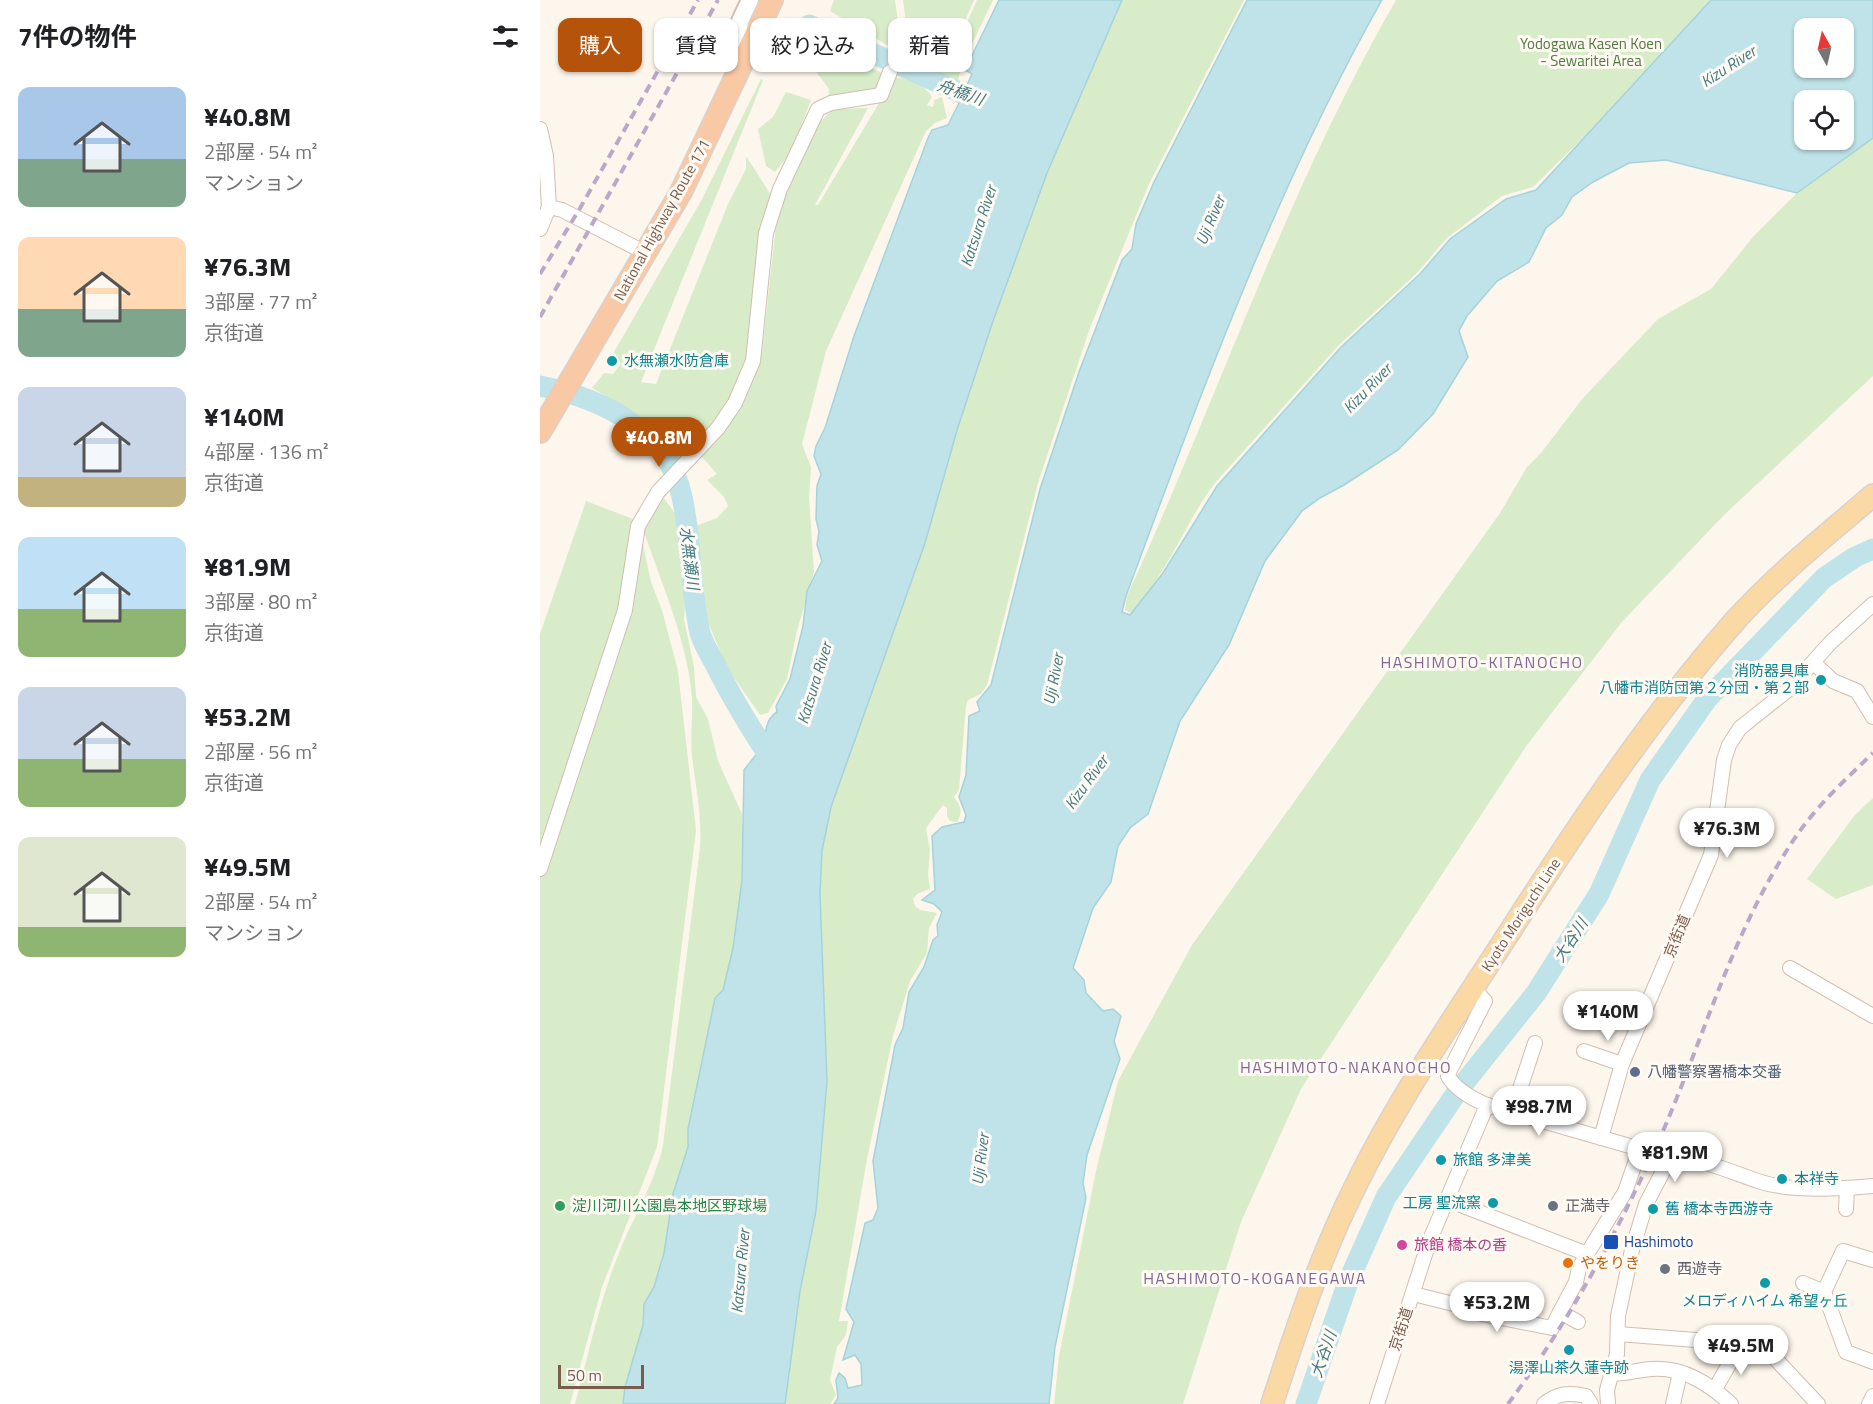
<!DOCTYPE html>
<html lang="ja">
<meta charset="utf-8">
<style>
body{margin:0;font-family:"Titillium Web","Noto Sans JP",sans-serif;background:#f2f2f2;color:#202124;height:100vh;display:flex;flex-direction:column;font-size:22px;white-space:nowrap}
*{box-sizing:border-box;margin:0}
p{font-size:20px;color:#757577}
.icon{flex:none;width:33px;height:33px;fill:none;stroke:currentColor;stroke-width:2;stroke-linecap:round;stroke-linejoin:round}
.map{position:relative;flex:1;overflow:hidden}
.side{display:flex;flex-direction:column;background:#fff;width:540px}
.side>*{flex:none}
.top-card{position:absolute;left:18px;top:18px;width:570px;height:54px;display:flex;gap:12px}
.needle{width:39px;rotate:352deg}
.fabs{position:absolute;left:1254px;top:18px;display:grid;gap:12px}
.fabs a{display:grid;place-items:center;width:60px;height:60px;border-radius:12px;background:#fff;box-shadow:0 2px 4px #0004;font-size:30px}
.scale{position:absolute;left:18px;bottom:15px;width:86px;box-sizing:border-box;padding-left:6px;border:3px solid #7a5c4d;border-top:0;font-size:16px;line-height:21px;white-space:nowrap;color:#7a5c4d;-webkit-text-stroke:4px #fffaf3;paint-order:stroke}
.price{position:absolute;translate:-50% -51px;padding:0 14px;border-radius:21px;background:#fff;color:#222;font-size:20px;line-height:39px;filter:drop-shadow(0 2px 3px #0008)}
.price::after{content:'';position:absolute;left:50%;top:36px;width:18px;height:14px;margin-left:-9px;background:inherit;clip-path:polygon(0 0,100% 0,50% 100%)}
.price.selected{background:#b45309;color:#fff}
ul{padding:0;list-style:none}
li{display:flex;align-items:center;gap:18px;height:150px;padding:0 18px}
li span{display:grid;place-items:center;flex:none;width:168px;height:120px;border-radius:12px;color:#555}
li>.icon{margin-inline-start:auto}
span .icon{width:72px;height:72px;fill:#fffc;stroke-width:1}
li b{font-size:26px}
h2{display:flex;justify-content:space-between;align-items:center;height:72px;padding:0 18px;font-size:26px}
.tag{padding:0 21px;border-radius:12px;background:#fff;box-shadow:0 2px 4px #0004;font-size:21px;line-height:54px}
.tag.selected{background:#b45309;color:#fff}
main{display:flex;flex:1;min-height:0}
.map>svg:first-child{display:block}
.green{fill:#d8ecc9}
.water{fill:#bfe3e8;stroke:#a5d3da;stroke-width:1.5;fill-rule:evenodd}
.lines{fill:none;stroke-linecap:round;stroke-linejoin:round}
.river{stroke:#bfe3e8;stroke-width:21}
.minor-casing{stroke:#d1beb0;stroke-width:16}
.tertiary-casing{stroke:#d1beb0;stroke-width:20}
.primary-casing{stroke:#dad1cd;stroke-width:24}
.trunk-casing{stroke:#dad1cd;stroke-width:24}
.minor{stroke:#fff;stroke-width:14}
.tertiary{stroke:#fff;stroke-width:16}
.primary{stroke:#fbd9a5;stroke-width:21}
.trunk{stroke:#f9c8a4;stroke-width:21}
.rail{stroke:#b9a8c9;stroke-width:4;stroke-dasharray:9 6;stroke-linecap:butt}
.culture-dot{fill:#0f9aa8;stroke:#fffaf3;stroke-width:2}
.service-dot{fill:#5c6f8a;stroke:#fffaf3;stroke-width:2}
.leisure-dot{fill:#2e9e5b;stroke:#fffaf3;stroke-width:2}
.worship-dot{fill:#6b7280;stroke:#fffaf3;stroke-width:2}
.transit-dot{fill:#1a4fb4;stroke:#fffaf3;stroke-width:2}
.hotel-dot{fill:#d1479c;stroke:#fffaf3;stroke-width:2}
.food-dot{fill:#e8710a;stroke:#fffaf3;stroke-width:2}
.labels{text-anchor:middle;stroke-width:6;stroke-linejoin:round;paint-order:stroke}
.park-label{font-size:15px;fill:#537a41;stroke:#fffaf3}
.street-label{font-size:15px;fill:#7a5c4d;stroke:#fffaf3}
.culture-label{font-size:15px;fill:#0d838f;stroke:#fffaf3;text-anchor:start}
.service-label{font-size:15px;fill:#4e5e75;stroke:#fffaf3;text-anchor:start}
.leisure-label{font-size:15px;fill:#27864d;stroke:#fffaf3;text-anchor:start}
.worship-label{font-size:15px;fill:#5b616d;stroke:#fffaf3;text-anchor:start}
.transit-label{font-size:15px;fill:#164399;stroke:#fffaf3;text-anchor:start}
.hotel-label{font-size:15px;fill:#b23c85;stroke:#fffaf3;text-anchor:start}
.food-label{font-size:15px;fill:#c56008;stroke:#fffaf3;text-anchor:start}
.water-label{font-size:16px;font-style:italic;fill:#437c86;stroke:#fffaf3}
.neighbourhood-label{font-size:16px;letter-spacing:1.5px;fill:#846695;stroke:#fffaf3}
</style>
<main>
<section class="side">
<h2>7件の物件<svg class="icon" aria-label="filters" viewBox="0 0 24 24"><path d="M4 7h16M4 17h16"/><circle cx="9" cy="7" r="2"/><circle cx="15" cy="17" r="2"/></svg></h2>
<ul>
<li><span style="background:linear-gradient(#a9c7e8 60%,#7fa58c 0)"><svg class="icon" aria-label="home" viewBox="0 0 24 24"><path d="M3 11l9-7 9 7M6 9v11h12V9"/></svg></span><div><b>¥40.8M</b><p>2部屋 · 54 m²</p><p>マンション</p></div></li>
<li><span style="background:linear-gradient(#ffd9b3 60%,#7fa58c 0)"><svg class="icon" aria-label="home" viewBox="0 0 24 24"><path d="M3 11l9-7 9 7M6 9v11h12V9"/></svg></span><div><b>¥76.3M</b><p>3部屋 · 77 m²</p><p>京街道</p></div></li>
<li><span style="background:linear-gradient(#c9d6e8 75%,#c2b280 0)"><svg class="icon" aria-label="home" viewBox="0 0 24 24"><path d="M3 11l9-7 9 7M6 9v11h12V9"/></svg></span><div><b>¥140M</b><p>4部屋 · 136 m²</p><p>京街道</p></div></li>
<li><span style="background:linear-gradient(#bfe0f5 60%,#8fb573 0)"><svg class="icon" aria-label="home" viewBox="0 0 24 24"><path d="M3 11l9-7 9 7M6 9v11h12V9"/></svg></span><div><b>¥81.9M</b><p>3部屋 · 80 m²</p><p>京街道</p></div></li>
<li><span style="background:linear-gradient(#c9d6e8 60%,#8fb573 0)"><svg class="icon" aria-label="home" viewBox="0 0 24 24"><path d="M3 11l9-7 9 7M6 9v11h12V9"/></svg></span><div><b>¥53.2M</b><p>2部屋 · 56 m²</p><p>京街道</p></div></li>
<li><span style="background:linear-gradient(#dfe7d0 75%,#8fb573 0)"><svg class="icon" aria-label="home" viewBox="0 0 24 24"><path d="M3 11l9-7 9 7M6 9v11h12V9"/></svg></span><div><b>¥49.5M</b><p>2部屋 · 54 m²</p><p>マンション</p></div></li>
</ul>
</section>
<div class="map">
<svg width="1333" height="1404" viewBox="0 0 1333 1404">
<rect width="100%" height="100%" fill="#fdf6ec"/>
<g class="green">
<polygon points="294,0 355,0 360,36 355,50 290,11"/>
<polygon points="363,0 434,0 414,46 416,47 437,0 453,0 421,67 417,86 400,77 397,67 363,55 368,38"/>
<path d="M582,0H704L609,184L550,328L498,483L447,685L441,694L428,700L426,706L419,790L414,797C421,806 423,812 417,822L410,821L407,816V808L403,805L386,828L390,850L388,874L390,889L377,894L373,899L375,906L380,910L397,913L389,928L387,953L370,981L353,1036L327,1159L299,1321H308L306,1335L297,1347L290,1380L296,1395L290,1404H245L260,1291L276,1211L287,1081L280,894L282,851L291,807L385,543L418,427L452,324L507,173Z"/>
<path d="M856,0H1170L1051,130L993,187L962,196L907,238L876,274L799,345L675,483C644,524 627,576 590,613L585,610L587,596C678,398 747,189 856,0Z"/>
<polygon points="283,49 345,74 336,90 288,98 289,89 270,63"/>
<path d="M356,78C372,78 383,83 392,97L387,105L393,107L394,100L402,97L407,118L395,123L386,131L286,351L262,444L271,467L269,497L274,572L257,631L247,679L228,713L220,715L186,666L168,622L155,526L177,518L188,506L184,497L167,480L177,474L160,455C186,423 211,393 222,352L237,216L277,125L293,109L328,108L275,205H278L339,103L351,90Z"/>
<path d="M221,79L223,80L101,382L116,384L188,204L206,169V156L231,195C218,234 217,274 214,314C213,327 213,342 210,355C199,396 171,434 138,460C108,423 93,411 52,388L64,373L73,374L81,363L74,352L161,201Z"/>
<polygon points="246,92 271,100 251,152 235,172 226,166 218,129 233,117"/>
<polygon points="1333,138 1333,376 1184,515 1081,623 987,745 761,1089 701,1222 643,1404 514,1404 519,1356 556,1171 578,1081 652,945 960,513 987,467 1001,453 1043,398 1118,319 1171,289 1213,237 1257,193"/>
<path d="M124,498L136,515L141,545L146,590L144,619L154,667L156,697L168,719L178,761L202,814V880L193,948L183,990L175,998L148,1129V1147L124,1253L114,1287L104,1304L103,1325L85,1387L83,1404H35C49,1352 60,1298 81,1248C95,1214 115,1182 123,1145L160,848C162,816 156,788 152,757C150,736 153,716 152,697C147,639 121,583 103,529L118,500L121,502Z"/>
<polygon points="46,501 98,521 111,582 122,610 138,671 156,830 117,1147 62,1287 30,1404 0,1404 0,634"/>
<polygon points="1333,798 1333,885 1296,899 1267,879 1315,815"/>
</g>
<g class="water">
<path d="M459,0H582L507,173L452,324L418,427L385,543L291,807L282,851L280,894L287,1081L276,1211L260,1291L245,1404H83L85,1387L103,1325L104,1304L114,1287L124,1253L133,1194L148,1147V1129L175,998L183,990L193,948L202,880L204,770L219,751L225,750C225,736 224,720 237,712L236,706L250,679L263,626L267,591L282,561L277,545L279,531L276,519L277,486L281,474L274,456L276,446L285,428L314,336L388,138L392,130L408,125L419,103L413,99L414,96L405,92L408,86L417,91L419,88L425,89L432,74L425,70Z"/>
<path d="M707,0H842C735,189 661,393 586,596L582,612L590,615L623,573L677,486L801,347L880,274L910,239L966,199L996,190L1171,0H1333V138L1257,193L1126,160L1089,163L1053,182L1032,197L1022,215L1006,228L989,262L957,281L927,316L919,331L928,357L893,414L858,450L804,485L780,498L762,511L725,561L689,645L640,721L608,814L590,828L578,846L571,882L553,908L533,968L544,980L546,993L563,1011L573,1009L581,1016L574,1041L580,1059L547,1155L543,1183L546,1198L515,1347L509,1404H294L298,1398L296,1380L299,1373L305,1378L308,1388L322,1385L321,1364L315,1355L303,1360L314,1322L306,1309L325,1223L333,1220L338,1208L333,1161L355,1045L363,1028L369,992L384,967L393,940L398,936L397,925L402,912L394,904L382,900L395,890L392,836L402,827L424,822L426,815L419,797L426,775L429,716L440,711L437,702L451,685L500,489L539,372L582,260L592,249L596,224L614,182ZM1264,28H1304V68H1264ZM1264,100H1304V140H1264Z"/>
</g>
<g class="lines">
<g class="river">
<polyline points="269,25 433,98"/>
<path d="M0,386C62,398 128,430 142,497C152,542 150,589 160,633C163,643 169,653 174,662C193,701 216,736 239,772"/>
<polyline points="766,1404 808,1282 846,1197 917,1092 996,993 1059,894 1110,780 1167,699 1284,578 1315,557 1333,549"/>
</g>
<g class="minor-casing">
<g id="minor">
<polyline points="0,129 6,156 9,207"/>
<polyline points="0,229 9,207 22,210 106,253"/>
<polyline points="1274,663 1293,681 1317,691 1333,717"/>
<polyline points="0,869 85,610 98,526 118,492 178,428 195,403 213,361 226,233 240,189 278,109 291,103 341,95 350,72"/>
<polyline points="1250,968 1333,1016"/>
<path d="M933,988L945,1001L909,1072L908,1076C915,1089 933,1099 947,1105L1100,1149L1085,1192L1047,1254"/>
<polyline points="1044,1051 1082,1064"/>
<polyline points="972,1113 995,1043"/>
<polyline points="1061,1138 1082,1064 1171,855 1184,760 1189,745 1200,728 1249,689 1290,643 1333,604"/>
<polyline points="908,1200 1047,1254 1039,1268 1036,1282 1020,1312 1038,1322"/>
<polyline points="1306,1209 1307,1188"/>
<polyline points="1333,1260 1303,1251 1284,1292 1306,1352 1333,1362"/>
<polyline points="1263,1283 1284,1292"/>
<polyline points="873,1294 926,1307 932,1312 1012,1328 1020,1312"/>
<polyline points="1078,1334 1156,1340 1176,1347 1219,1347 1228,1351 1278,1404"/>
<path d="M1071,1374C1085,1374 1098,1370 1112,1369C1144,1367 1169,1384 1191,1404"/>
<polyline points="1175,1389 1199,1347"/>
<polyline points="837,1404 889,1242 947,1105"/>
<path d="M1004,1404C1018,1393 1029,1392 1046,1396L1051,1404"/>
<path d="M1068,1404L1067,1390L1077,1354L1078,1316L1092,1250L1106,1204L1132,1154C1164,1160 1191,1172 1221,1182C1252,1192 1301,1189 1333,1186"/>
<polyline points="1133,1404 1140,1373"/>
<polyline points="1329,1404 1333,1396"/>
</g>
</g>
<g class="tertiary-casing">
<polyline id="tertiary" points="210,0 200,21 198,37 206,50 210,49"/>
</g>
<g class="primary-casing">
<path id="primary" d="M732,1404C756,1330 780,1257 815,1187C858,1099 914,1018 967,936C1037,827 1108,720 1194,622C1236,575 1286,536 1333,495"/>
</g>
<g class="trunk-casing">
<polyline id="trunk" points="0,432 141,192 232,0"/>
</g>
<use href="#minor" class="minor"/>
<use href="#tertiary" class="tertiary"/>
<use href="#primary" class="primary"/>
<use href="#trunk" class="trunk"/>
<g class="rail">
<polyline points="0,274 39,210 158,0"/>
<polyline points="0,317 178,0"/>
<path d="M968,1404C1031,1319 1084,1221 1126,1124C1166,1030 1194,930 1251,844C1273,809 1304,781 1333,753"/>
</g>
</g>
<g class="culture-dot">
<circle cx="72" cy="361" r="6"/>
<circle cx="1281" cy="680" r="6"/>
<circle cx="901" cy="1160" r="6"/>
<circle cx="1242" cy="1179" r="6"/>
<circle cx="953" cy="1203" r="6"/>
<circle cx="1113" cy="1209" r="6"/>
<circle cx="1225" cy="1283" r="6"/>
<circle cx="1029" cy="1350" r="6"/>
</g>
<circle class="service-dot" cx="1095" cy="1072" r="6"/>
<circle class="leisure-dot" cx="20" cy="1206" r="6"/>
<g class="worship-dot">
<circle cx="1013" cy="1206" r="6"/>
<circle cx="1125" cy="1269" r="6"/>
</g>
<rect class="transit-dot" x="1063" y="1234" width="16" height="16" rx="3"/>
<circle class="hotel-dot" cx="862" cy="1245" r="6"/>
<circle class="food-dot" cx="1028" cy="1263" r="6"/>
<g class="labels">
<g class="park-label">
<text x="1051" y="49">Yodogawa Kasen Koen<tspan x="1051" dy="17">- Sewaritei Area</tspan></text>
</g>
<g class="street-label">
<text transform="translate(122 220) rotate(-61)" y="5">National Highway Route 171</text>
<text transform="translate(981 915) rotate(-57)" y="5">Kyoto Moriguchi Line</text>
<text transform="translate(1137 936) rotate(-68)" y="5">京街道</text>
<text transform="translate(861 1329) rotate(-72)" y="5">京街道</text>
</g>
<g class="culture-label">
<text x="84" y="366">水無瀬水防倉庫</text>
<text x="1269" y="676" text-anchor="end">消防器具庫<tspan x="1269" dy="17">八幡市消防団第２分団・第２部</tspan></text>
<text x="913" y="1165">旅館 多津美</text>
<text x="1254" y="1184">本祥寺</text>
<text x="941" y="1208" text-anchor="end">工房 聖流窯</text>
<text x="1125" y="1214">舊 橋本寺西游寺</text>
<text x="1225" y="1306" text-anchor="middle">メロディハイム 希望ヶ丘</text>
<text x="1029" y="1373" text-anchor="middle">湯澤山茶久蓮寺跡</text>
</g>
<g class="service-label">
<text x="1107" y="1077">八幡警察署橋本交番</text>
</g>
<g class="leisure-label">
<text x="32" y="1211">淀川河川公園島本地区野球場</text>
</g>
<g class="worship-label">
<text x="1025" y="1211">正満寺</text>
<text x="1137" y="1274">西遊寺</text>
</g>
<g class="transit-label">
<text x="1084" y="1247">Hashimoto</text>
</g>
<g class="hotel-label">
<text x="874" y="1250">旅館 橋本の香</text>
</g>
<g class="food-label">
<text x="1040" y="1268">やをりき</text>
</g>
<g class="water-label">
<text transform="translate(1188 66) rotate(-33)" y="6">Kizu River</text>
<text transform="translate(421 92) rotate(19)" y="6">舟橋川</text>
<text transform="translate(670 220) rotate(-67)" y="6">Uji River</text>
<text transform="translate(438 226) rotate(-72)" y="6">Katsura River</text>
<text transform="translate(827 388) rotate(-46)" y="6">Kizu River</text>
<text transform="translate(150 558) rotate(83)" y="6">水無瀬川</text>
<text transform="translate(513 679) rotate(-79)" y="6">Uji River</text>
<text transform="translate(274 683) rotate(-73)" y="6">Katsura River</text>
<text transform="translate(546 782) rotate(-54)" y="6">Kizu River</text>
<text transform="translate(1030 940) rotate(-57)" y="6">大谷川</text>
<text transform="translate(440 1159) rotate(-83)" y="6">Uji River</text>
<text transform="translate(200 1271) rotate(-85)" y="6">Katsura River</text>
<text transform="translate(783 1354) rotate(-71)" y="6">大谷川</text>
</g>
<g class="neighbourhood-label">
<text x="942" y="668">HASHIMOTO-KITANOCHO</text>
<text x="806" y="1073">HASHIMOTO-NAKANOCHO</text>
<text x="715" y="1284">HASHIMOTO-KOGANEGAWA</text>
</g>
</g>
</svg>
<div class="fabs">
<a><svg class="needle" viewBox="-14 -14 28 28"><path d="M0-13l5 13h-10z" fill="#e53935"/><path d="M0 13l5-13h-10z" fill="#757577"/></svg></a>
<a><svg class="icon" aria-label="locate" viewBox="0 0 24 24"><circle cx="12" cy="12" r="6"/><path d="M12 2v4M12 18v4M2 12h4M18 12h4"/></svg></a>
</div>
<div class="scale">50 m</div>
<b class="price selected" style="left:119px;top:468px">¥40.8M</b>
<b class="price" style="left:1187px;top:859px">¥76.3M</b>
<b class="price" style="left:1068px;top:1042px">¥140M</b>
<b class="price" style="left:999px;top:1137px">¥98.7M</b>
<b class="price" style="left:1135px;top:1183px">¥81.9M</b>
<b class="price" style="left:957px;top:1333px">¥53.2M</b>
<b class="price" style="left:1201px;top:1376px">¥49.5M</b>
<div class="top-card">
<a class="tag selected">購入</a>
<a class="tag">賃貸</a>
<a class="tag">絞り込み</a>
<a class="tag">新着</a>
</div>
</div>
</main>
